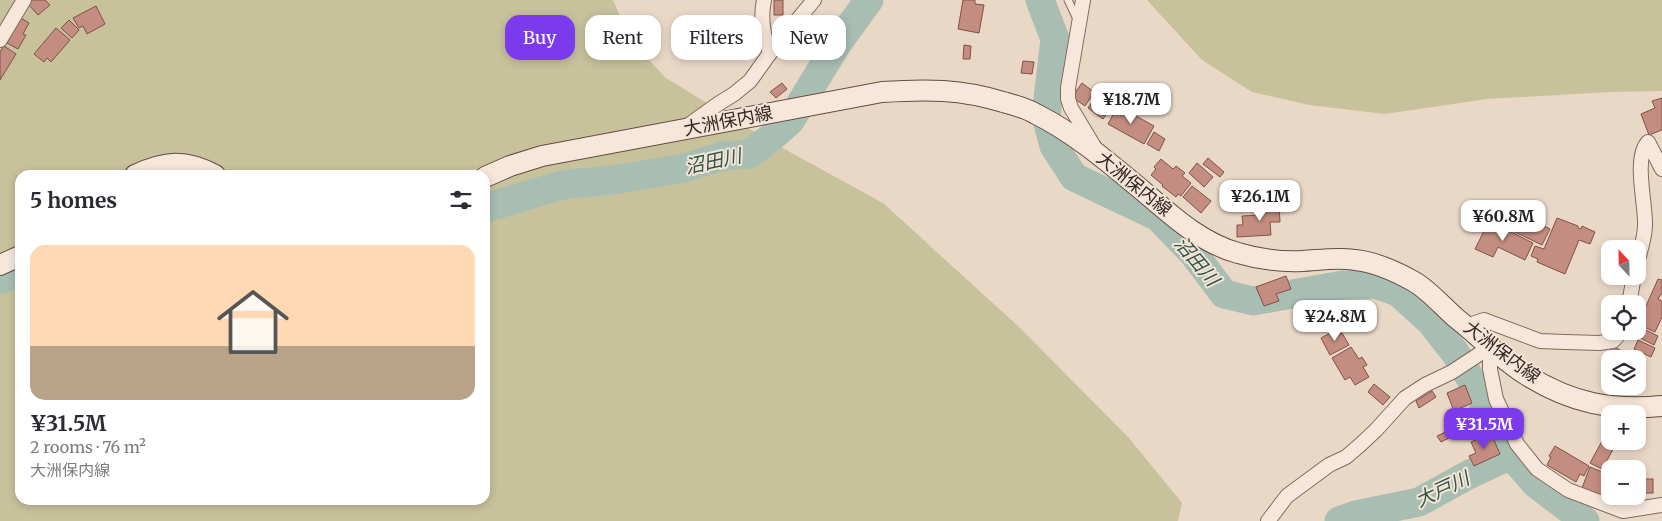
<!DOCTYPE html>
<meta charset="utf-8">
<style>
body{margin:0;font-family:Merriweather,"Noto Sans JP",serif;background:#f2f2f3;color:#2b2b33;height:100vh;display:flex;flex-direction:column;font-size:19px;white-space:nowrap}
*{box-sizing:border-box;margin:0}
p{font-size:16px;color:#7c7c81}
.icon{flex:none;width:28px;height:28px;fill:none;stroke:currentColor;stroke-width:2;stroke-linecap:round;stroke-linejoin:round}
.map{position:relative;flex:1;overflow:hidden}
.details{position:absolute;left:15px;top:170px;width:475px;height:335px;display:flex;flex-direction:column;background:#fff;border-radius:15px;box-shadow:0 2px 8px #0003}
.details>*{flex:none}
.top-card{position:absolute;left:505px;top:15px;width:475px;height:45px;display:flex;gap:10px}
.needle{width:32px;rotate:338deg}
.controls{position:absolute;left:1601px;top:240px;display:grid;gap:10px}
.controls a{display:grid;place-items:center;width:45px;height:45px;border-radius:10px;background:#fff;box-shadow:0 2px 8px #0003;font-size:25px}
.price{position:absolute;translate:-50% -42px;padding:0 11px;border-radius:10px;background:#fff;color:#222;font-size:16px;line-height:32px;filter:drop-shadow(0 1px 2px #0008)}
.price::after{content:'';position:absolute;left:50%;top:30px;width:15px;height:11px;margin-left:-8px;background:inherit;clip-path:polygon(0 0,100% 0,50% 100%)}
.price.selected{background:#7c3aed;color:#fff}
ul{padding:0;list-style:none}
li{display:grid;align-content:center;gap:10px;height:265px;padding:0 15px}
li+li{border-top:1px solid #e1e1e2}
li span{display:grid;place-items:center;height:155px;border-radius:15px;color:#555}
li>.icon{margin-inline-start:auto}
span .icon{width:90px;height:90px;fill:#fffc;stroke-width:1}
li b{font-size:21px}
h2{display:flex;justify-content:space-between;align-items:center;height:60px;padding:0 15px;font-size:21px}
.chip{padding:0 18px;border-radius:15px;background:#fff;box-shadow:0 2px 8px #0003;font-size:18px;line-height:45px}
.chip.selected{background:#7c3aed;color:#fff}
.map>svg:first-child{display:block}
.green{fill:#c7c29c;fill-rule:evenodd}
.lines{fill:none;stroke-linecap:round;stroke-linejoin:round}
.river{stroke:#a8beb3;stroke-width:29}
.building{fill:#c48d81;stroke:#815047}
.lane-casing{stroke:#846a5e;stroke-width:9}
.street-casing{stroke:#846a5e;stroke-width:16}
.secondary-casing{stroke:#664b41;stroke-width:22}
.lane{stroke:#f6e7da;stroke-width:7}
.street{stroke:#f6e7da;stroke-width:14}
.secondary{stroke:#f6e7da;stroke-width:20}
.labels{text-anchor:middle;stroke-width:4;stroke-linejoin:round;paint-order:stroke}
.street-label{font-size:18px;fill:#362621;stroke:#f2e4d6}
.water-label{font-size:19px;font-style:italic;fill:#31544a;stroke:#f2e4d6}
</style>
<div class="map">
<svg width="1662" height="521" viewBox="0 0 1662 521">
<rect width="100%" height="100%" fill="#ead8c7"/>
<g class="green">
<path d="M0,0H613L631,41L666,78L766,139L883,203L1019,327L1129,438L1182,503L1178,521H0ZM20,175H485V500H20Z"/>
<polygon points="1147,0 1662,0 1662,91 1610,92 1487,99 1385,114 1309,105 1252,92 1202,60"/>
</g>
<g class="lines">
<g class="river">
<polyline points="1040,0 1055,39 1046,116 1054,146 1074,177 1158,217 1193,253 1224,294 1253,301 1343,285 1375,284 1398,292 1431,322 1456,354 1480,395 1511,455 1536,484 1585,521"/>
<polyline points="485,208 562,185 619,179 684,168 723,156 749,154 772,137 790,121 837,44 869,0"/>
<polyline points="0,280 20,272"/>
<polyline points="1339,521 1356,515 1419,502 1470,474 1511,455"/>
</g>
</g>
<g class="building">
<polygon points="31,0 45,0 50,5 38,15 28,4"/>
<rect x="774" y="0" width="9" height="15"/>
<polygon points="963,0 975,0 975,4 984,5 979,33 958,29"/>
<polygon points="96,6 105,24 87,34 83,26 79,28 73,18"/>
<polygon points="21,18 29,23 23,34 26,35 18,49 7,43"/>
<polygon points="69,20 79,30 72,38 61,28"/>
<polygon points="56,28 70,40 51,62 47,58 44,62 34,54"/>
<polygon points="964,45 971,46 970,59 963,59"/>
<polygon points="4,46 16,54 0,80 0,52"/>
<polygon points="1023,61 1034,62 1032,74 1021,73"/>
<polygon points="782,83 787,89 776,98 770,92"/>
<polygon points="1082,83 1094,92 1085,106 1072,97"/>
<polygon points="1098,94 1113,105 1103,119 1088,108"/>
<polygon points="1662,98 1662,130 1649,135 1641,114 1655,108 1652,101"/>
<polygon points="1118,106 1154,126 1144,144 1108,124"/>
<polygon points="1154,132 1165,139 1159,151 1147,144"/>
<polygon points="1208,158 1224,172 1220,177 1203,164"/>
<polygon points="1161,159 1173,169 1176,166 1185,173 1182,176 1191,183 1181,196 1178,194 1176,197 1162,186 1163,185 1151,175 1156,169 1154,167"/>
<polygon points="1197,163 1213,177 1204,187 1189,173"/>
<polygon points="1192,186 1211,201 1201,213 1183,197"/>
<polygon points="1249,198 1259,202 1256,212 1245,209"/>
<polygon points="1279,204 1280,222 1270,222 1271,235 1237,237 1237,225 1243,225 1242,216 1261,215 1261,205"/>
<polygon points="1512,205 1521,210 1517,218 1524,221 1526,217 1550,229 1542,245 1496,223 1503,209 1508,212"/>
<polygon points="1557,218 1578,226 1578,228 1581,229 1582,226 1595,232 1590,244 1579,240 1565,274 1537,262 1538,259 1531,256 1535,246 1544,249"/>
<polygon points="1489,221 1533,243 1525,260 1498,247 1493,257 1475,249"/>
<polygon points="1286,276 1291,289 1276,294 1279,301 1264,306 1256,287"/>
<polygon points="1658,279 1662,280 1662,294 1661,294 1658,299 1662,301 1662,317 1655,332 1638,324"/>
<polygon points="1640,327 1658,336 1654,345 1636,336"/>
<polygon points="1336,330 1338,335 1342,333 1349,345 1330,355 1321,338"/>
<polygon points="1638,340 1655,348 1651,357 1634,349"/>
<polygon points="1612,346 1624,352 1621,358 1609,353"/>
<polygon points="1351,347 1359,359 1362,357 1367,365 1363,367 1369,377 1355,385 1350,377 1345,380 1332,358"/>
<polygon points="1374,384 1390,397 1383,405 1368,392"/>
<polygon points="1465,385 1472,403 1454,411 1447,393"/>
<polygon points="1432,391 1436,397 1419,408 1416,401"/>
<polygon points="1464,409 1467,416 1481,410 1489,431 1468,440 1456,413"/>
<polygon points="1450,430 1453,436 1441,442 1437,436"/>
<polygon points="1491,433 1500,454 1474,466 1469,456 1476,453 1471,442"/>
<polygon points="1606,434 1610,436 1610,441 1612,441 1611,443 1615,446 1602,469 1590,463"/>
<polygon points="1555,446 1589,466 1584,476 1580,474 1576,482 1547,465 1551,457 1549,456"/>
<polygon points="1590,467 1610,475 1609,499 1582,488"/>
<rect x="1640" y="479" width="13" height="14"/>
<polygon points="1619,496 1637,496 1636,500 1623,499 1623,503 1618,502"/>
</g>
<g class="lines">
<g class="lane-casing">
<polyline id="lane" points="1068,0 1078,21"/>
</g>
<g class="street-casing">
<g id="street">
<path d="M764,0C760,19 763,36 770,53"/>
<polyline points="1083,0 1068,88 1068,99 1071,108 1095,148"/>
<polyline points="0,40 24,0"/>
<polyline points="686,127 718,104 734,94 750,81 770,53 814,0"/>
<path d="M1638,259C1641,248 1645,237 1645,225C1646,205 1633,158 1648,142L1662,169"/>
<polyline points="1629,304 1634,276"/>
<polyline points="1466,326 1484,320 1540,341 1565,342 1599,343 1613,341 1622,331"/>
<polyline points="1490,347 1490,369 1496,399 1517,444 1537,469 1568,490 1623,511 1662,505"/>
<polyline points="1268,521 1287,496 1329,465 1346,457 1360,445 1376,430 1405,398 1425,385 1452,372 1490,347"/>
</g>
</g>
<g class="secondary-casing">
<g id="secondary">
<path d="M135,175C165,161 185,159 215,175"/>
<path d="M485,177L510,166L542,156L882,92C926,89 961,89 1003,102C1014,105 1026,108 1036,114C1076,134 1109,163 1143,191C1171,215 1201,243 1238,253C1258,259 1281,262 1303,261C1320,260 1338,257 1355,260C1376,262 1395,271 1413,281C1428,289 1443,307 1456,318C1480,337 1502,360 1528,376C1572,403 1611,411 1662,406"/>
<polyline points="0,265 20,256"/>
</g>
</g>
<use href="#lane" class="lane"/>
<use href="#street" class="street"/>
<use href="#secondary" class="secondary"/>
</g>
<g class="labels">
<g class="street-label">
<text transform="translate(728 121) rotate(-11)" y="6">大洲保内線</text>
<text transform="translate(1134 184) rotate(39)" y="6">大洲保内線</text>
<text transform="translate(1502 352) rotate(37)" y="6">大洲保内線</text>
</g>
<g class="water-label">
<text transform="translate(713 161) rotate(-12)" y="7">沼田川</text>
<text transform="translate(1197 261) rotate(50)" y="7">沼田川</text>
<text transform="translate(1442 489) rotate(-25)" y="7">大戸川</text>
</g>
</g>
</svg>
<div class="controls">
<a><svg class="needle" viewBox="-14 -14 28 28"><path d="M0-13l5 13h-10z" fill="#e53935"/><path d="M0 13l5-13h-10z" fill="#7c7c81"/></svg></a>
<a><svg class="icon" aria-label="locate" viewBox="0 0 24 24"><circle cx="12" cy="12" r="6"/><path d="M12 2v4M12 18v4M2 12h4M18 12h4"/></svg></a>
<a><svg class="icon" aria-label="layers" viewBox="0 0 24 24"><path d="M12 4l9 5-9 5-9-5zM3 14l9 5 9-5"/></svg></a>
<a>+</a>
<a>−</a>
</div>
<b class="price" style="left:1131px;top:125px">¥18.7M</b>
<b class="price" style="left:1260px;top:222px">¥26.1M</b>
<b class="price" style="left:1503px;top:242px">¥60.8M</b>
<b class="price" style="left:1335px;top:342px">¥24.8M</b>
<b class="price selected" style="left:1484px;top:450px">¥31.5M</b>
<div class="top-card">
<a class="chip selected">Buy</a>
<a class="chip">Rent</a>
<a class="chip">Filters</a>
<a class="chip">New</a>
</div>
<section class="details">
<h2>5 homes<svg class="icon" aria-label="filters" viewBox="0 0 24 24"><path d="M4 7h16M4 17h16"/><circle cx="9" cy="7" r="2"/><circle cx="15" cy="17" r="2"/></svg></h2>
<ul>
<li><span style="background:linear-gradient(#ffd9b3 65%,#b9a48a 0)"><svg class="icon" aria-label="home" viewBox="0 0 24 24"><path d="M3 11l9-7 9 7M6 9v11h12V9"/></svg></span><div><b>¥31.5M</b><p>2 rooms · 76 m²</p><p>大洲保内線</p></div></li>
</ul>
</section>
</div>
